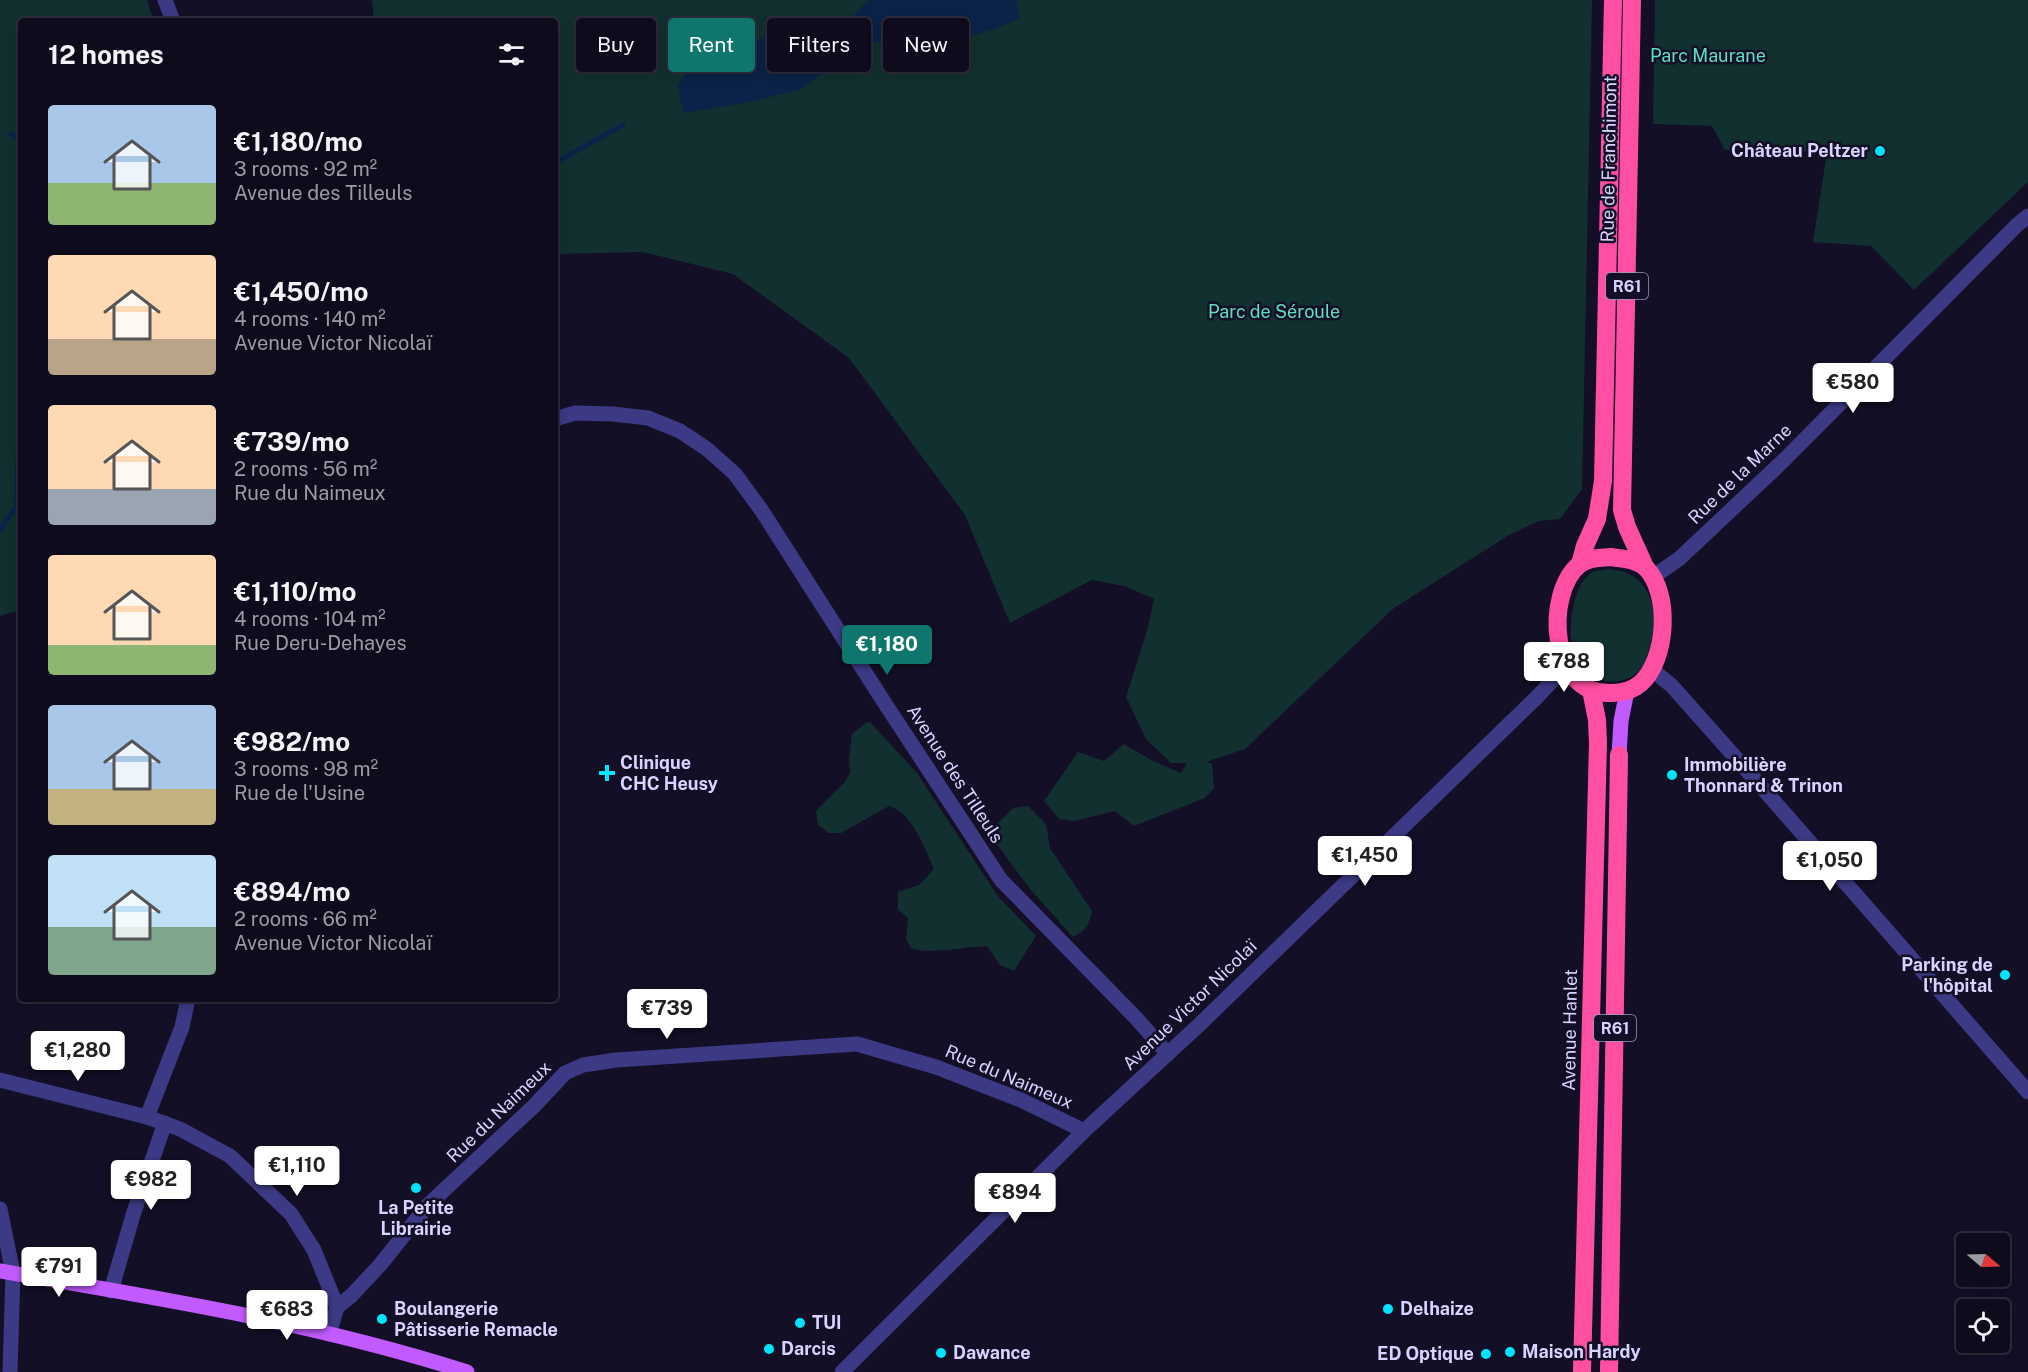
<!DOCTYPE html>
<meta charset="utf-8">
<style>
body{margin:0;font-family:"Public Sans",sans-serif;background:#171425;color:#f1f3f6;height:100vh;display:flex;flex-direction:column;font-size:22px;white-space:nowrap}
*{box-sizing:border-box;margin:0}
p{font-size:20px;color:#9b9ba3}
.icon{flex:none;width:33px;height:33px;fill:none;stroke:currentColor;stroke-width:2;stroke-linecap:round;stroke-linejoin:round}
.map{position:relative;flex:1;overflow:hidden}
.drawer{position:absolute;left:18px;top:18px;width:540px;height:984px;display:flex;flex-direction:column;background:#0e0b1c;border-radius:6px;box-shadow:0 3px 15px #0003,0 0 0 2px #2e2b3b}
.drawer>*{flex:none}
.guide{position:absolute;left:576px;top:18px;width:570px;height:54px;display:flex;gap:12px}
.needle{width:39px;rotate:109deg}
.buttons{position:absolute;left:1956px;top:1233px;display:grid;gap:12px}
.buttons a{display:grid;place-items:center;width:54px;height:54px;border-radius:6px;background:#0e0b1c;box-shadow:0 3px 15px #0003,0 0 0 2px #2e2b3b;font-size:30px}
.price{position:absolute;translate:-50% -51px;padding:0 14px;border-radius:6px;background:#fff;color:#222;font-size:20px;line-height:39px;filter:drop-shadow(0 2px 3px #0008)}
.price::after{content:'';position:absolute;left:50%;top:36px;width:18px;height:14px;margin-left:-9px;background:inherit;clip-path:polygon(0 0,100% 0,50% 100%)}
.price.current{background:#0f766e;color:#fff}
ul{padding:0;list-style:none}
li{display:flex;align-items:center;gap:18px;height:150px;padding:0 30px}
li span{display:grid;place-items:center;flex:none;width:168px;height:120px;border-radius:6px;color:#555}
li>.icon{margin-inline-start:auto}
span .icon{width:72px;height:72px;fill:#fffc;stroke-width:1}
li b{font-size:26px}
h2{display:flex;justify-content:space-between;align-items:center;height:72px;padding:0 30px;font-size:26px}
.tag{padding:0 21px;border-radius:6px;background:#0e0b1c;box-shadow:0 3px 15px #0003,0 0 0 2px #2e2b3b;font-size:21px;line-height:54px}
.tag.current{background:#0f766e;color:#fff}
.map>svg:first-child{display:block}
.green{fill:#12302f}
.water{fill:#0c2248}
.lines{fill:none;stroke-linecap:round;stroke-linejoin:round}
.stream{stroke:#0c2248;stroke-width:5}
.minor{stroke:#3d3a85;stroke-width:15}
.major{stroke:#c25bff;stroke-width:15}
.highway{stroke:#ff4fa3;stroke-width:18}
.poi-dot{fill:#00e5ff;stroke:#130f26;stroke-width:2}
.labels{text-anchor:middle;stroke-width:5;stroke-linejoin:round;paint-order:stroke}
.shield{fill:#130f26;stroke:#9e99be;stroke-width:1.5}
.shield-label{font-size:16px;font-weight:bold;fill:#d9d4ff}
.park-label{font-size:18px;fill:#5fe0c0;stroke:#130f26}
.poi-label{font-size:18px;font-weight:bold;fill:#d9d4ff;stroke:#130f26;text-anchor:start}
.street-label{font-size:18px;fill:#d9d4ff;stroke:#130f26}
</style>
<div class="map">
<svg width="2028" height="1372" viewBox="0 0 2028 1372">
<rect width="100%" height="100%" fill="#130f26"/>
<g class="green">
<polygon points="0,0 147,0 154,21 21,21 21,610 0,616"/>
<polygon points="372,0 1592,0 1582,489 1560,519 1539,521 1509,535 1394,608 1245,749 1206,762 1212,764 1214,788 1205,798 1134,826 1115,811 1074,821 1059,819 1044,801 1078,752 1104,761 1124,744 1151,760 1181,773 1187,763 1171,763 1146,739 1126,697 1147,631 1154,599 1124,586 1092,580 1010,623 965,515 849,358 733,274 643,252 555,254 555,21 374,21"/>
<polygon points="1655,0 2028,0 2028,182 1914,290 1871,246 1813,242 1827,152 1725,150 1712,126 1653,124"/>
<path d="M1608,569C1616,570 1624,571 1631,575C1653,588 1657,616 1652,640C1650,649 1648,658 1643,666C1630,687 1594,686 1579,667C1565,649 1569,587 1591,573C1595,570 1603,570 1608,569Z"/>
<path d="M870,722L917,773L997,895L1036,936L1014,971L1000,965L987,946C962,947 935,954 912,949L906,939L908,918L898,910V892L919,885L934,869C924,848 914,814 889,806L841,833H829L818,825L816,811L844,783L850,773L849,759L852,734L866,723Z"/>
<path d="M1028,806L1046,824L1050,848L1092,911C1089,925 1086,931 1073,937L1030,889L990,835L994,827L1013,808Z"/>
</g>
<g class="water">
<polygon points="868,0 1017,0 1020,18 995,29 938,44 897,41 866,43 851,19"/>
<polygon points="795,28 819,42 826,70 800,89 755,101 683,113 678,86 685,74 706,62 763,38"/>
</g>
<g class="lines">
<g class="stream">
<polyline points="11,134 21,140"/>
<polyline points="555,163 623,125"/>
<polyline points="0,530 16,507 21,387"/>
</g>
<g class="minor">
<polyline points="165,0 173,21"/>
<polyline points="555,419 575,413 613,414 648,418 680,431 707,449 735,474 762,511 884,702 1001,880 1136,1018 1168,1054"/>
<polyline points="1653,577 1680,558 1783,461 2017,225 2028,216"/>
<path d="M1652,670L1671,685C1791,819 1909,956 2028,1092"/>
<polyline points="0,1080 147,1117 180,1129 230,1156 291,1214 314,1250 337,1307 329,1334"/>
<polyline points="147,1117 182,1027 188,999"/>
<polyline points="0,1209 13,1273 10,1372"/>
<polyline points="111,1291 133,1215 165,1123"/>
<polyline points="337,1307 351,1296 380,1265 428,1205 534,1106 565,1073 583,1065 616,1060 857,1044 936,1067 1021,1100 1084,1131"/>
<polyline points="842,1372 1084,1131 1199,1025 1538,696 1566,666"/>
</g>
<g class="major">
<polyline points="1619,755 1621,721 1627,691"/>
<path d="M0,1271C157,1298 315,1323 467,1372"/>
</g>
<g class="highway">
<polyline points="1632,0 1622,510 1627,527 1645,567"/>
<path d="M1611,557C1623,559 1637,559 1646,568C1671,594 1667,659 1641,683C1633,690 1622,693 1612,693C1549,697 1544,592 1580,564C1589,557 1601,558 1611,557Z"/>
<polyline points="1580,564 1585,546 1597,519 1603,481 1613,0"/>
<polyline points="1582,1372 1598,743 1597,720 1591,690"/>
<polyline points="1609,1372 1619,755"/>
</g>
</g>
<g class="poi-dot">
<circle cx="1880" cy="151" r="6"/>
<path d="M604 764h6v6h6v6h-6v6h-6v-6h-6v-6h6z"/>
<circle cx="1672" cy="775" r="6"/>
<circle cx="2005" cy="975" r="6"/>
<circle cx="416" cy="1188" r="6"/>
<circle cx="1388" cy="1309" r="6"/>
<circle cx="382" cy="1319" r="6"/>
<circle cx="800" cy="1323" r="6"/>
<circle cx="769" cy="1349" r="6"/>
<circle cx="1510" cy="1352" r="6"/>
<circle cx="941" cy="1353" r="6"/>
<circle cx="1486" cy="1354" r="6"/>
</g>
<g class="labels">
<g class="shield">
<rect x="1606" y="273" width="42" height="26" rx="4.5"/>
<rect x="1594" y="1015" width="42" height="26" rx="4.5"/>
</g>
<g class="shield-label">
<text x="1627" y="292">R61</text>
<text x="1615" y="1034">R61</text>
</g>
<g class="park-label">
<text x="1708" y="62">Parc Maurane</text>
<text x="1274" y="318">Parc de Séroule</text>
</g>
<g class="poi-label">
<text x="1868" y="157" text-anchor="end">Château Peltzer</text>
<text x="620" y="769">Clinique<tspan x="620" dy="21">CHC Heusy</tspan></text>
<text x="1684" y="771">Immobilière<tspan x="1684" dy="21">Thonnard &amp; Trinon</tspan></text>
<text x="1993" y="971" text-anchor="end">Parking de<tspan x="1993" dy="21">l'hôpital</tspan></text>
<text x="416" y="1214" text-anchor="middle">La Petite<tspan x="416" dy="21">Librairie</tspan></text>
<text x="394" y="1315">Boulangerie<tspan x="394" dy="21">Pâtisserie Remacle</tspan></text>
<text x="1400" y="1315">Delhaize</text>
<text x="812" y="1329">TUI</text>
<text x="781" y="1355">Darcis</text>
<text x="1522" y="1358">Maison Hardy</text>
<text x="953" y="1359">Dawance</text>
<text x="1474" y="1360" text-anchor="end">ED Optique</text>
</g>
<g class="street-label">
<text transform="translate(1609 159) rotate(-89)" y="6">Rue de Franchimont</text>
<text transform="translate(1740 474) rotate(-44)" y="6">Rue de la Marne</text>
<text transform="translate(955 774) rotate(57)" y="6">Avenue des Tilleuls</text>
<text transform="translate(1190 1005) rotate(-44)" y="6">Avenue Victor Nicolaï</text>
<text transform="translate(1570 1030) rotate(-89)" y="6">Avenue Hanlet</text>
<text transform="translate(1009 1077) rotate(23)" y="6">Rue du Naimeux</text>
<text transform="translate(499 1112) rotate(-44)" y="6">Rue du Naimeux</text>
</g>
</g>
</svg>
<div class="buttons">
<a><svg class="needle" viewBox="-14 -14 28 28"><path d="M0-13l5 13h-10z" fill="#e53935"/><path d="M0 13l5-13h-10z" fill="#9b9ba3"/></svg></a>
<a><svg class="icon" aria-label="locate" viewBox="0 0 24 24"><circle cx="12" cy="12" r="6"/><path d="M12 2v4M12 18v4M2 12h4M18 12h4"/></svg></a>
</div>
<b class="price" style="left:1853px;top:414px">€580</b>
<b class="price current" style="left:887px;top:676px">€1,180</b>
<b class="price" style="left:1564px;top:693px">€788</b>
<b class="price" style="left:1365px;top:887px">€1,450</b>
<b class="price" style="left:1830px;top:892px">€1,050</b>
<b class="price" style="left:667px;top:1040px">€739</b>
<b class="price" style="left:78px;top:1082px">€1,280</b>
<b class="price" style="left:297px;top:1197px">€1,110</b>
<b class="price" style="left:151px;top:1211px">€982</b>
<b class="price" style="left:1015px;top:1224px">€894</b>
<b class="price" style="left:59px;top:1298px">€791</b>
<b class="price" style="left:287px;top:1341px">€683</b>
<div class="guide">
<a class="tag">Buy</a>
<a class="tag current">Rent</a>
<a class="tag">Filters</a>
<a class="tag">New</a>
</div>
<section class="drawer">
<h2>12 homes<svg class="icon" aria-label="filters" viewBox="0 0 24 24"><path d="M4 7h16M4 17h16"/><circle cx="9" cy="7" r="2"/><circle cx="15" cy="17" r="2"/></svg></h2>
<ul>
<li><span style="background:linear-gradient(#a9c7e8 65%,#8fb573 0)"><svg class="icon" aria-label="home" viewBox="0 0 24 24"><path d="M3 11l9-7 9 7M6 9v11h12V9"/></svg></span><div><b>€1,180/mo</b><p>3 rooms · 92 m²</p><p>Avenue des Tilleuls</p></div></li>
<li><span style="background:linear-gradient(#ffd9b3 70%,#b9a48a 0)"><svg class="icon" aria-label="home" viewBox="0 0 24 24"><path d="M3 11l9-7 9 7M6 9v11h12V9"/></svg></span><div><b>€1,450/mo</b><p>4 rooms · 140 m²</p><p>Avenue Victor Nicolaï</p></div></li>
<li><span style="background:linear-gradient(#ffd9b3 70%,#9aa5b1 0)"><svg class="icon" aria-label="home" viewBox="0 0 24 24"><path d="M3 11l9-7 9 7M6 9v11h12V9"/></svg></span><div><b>€739/mo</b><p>2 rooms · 56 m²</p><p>Rue du Naimeux</p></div></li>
<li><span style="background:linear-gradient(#ffd9b3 75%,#8fb573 0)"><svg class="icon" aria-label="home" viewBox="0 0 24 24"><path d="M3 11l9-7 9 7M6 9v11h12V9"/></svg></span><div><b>€1,110/mo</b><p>4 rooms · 104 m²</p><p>Rue Deru-Dehayes</p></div></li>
<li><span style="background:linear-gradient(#a9c7e8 70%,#c2b280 0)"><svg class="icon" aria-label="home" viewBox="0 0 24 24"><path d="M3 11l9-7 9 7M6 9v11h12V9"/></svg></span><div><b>€982/mo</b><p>3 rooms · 98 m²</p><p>Rue de l'Usine</p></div></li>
<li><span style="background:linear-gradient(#bfe0f5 60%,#7fa58c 0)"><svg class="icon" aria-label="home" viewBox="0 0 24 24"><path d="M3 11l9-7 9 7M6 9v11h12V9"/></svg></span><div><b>€894/mo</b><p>2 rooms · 66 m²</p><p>Avenue Victor Nicolaï</p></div></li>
</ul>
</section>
</div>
